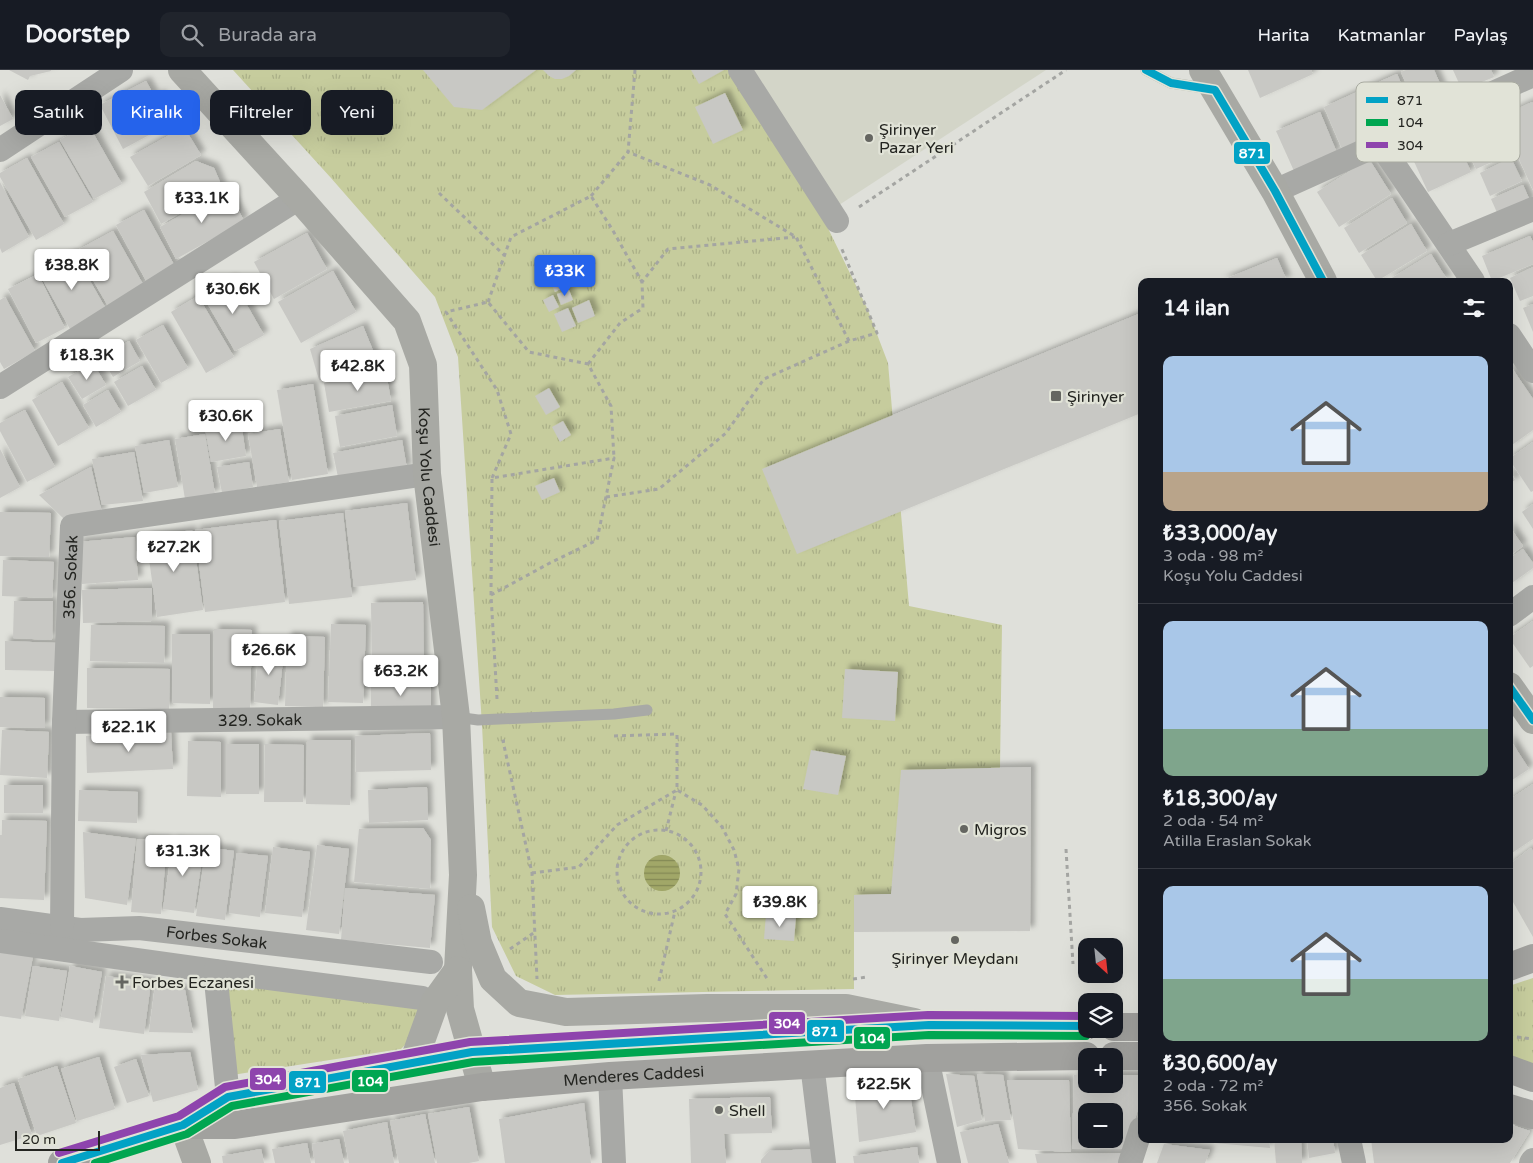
<!DOCTYPE html>
<html lang="tr">
<meta charset="utf-8">
<style>
body{margin:0;font-family:"Varela Round",sans-serif;background:#20242c;color:#f1f3f6;height:100vh;display:flex;flex-direction:column;font-size:19px;white-space:nowrap}
*{box-sizing:border-box;margin:0}
p{font-size:16px;color:#9ea1a6}
.icon{flex:none;width:28px;height:28px;fill:none;stroke:currentColor;stroke-width:2;stroke-linecap:round;stroke-linejoin:round}
.map{position:relative;flex:1;overflow:hidden}
.sheet{position:absolute;left:1138px;top:208px;width:375px;height:865px;display:flex;flex-direction:column;background:#171b24;border-radius:10px;box-shadow:0 5px 20px #0002}
.sheet>*{flex:none}
.guide{position:absolute;left:15px;top:20px;width:475px;height:45px;display:flex;gap:10px}
.needle{width:32px;rotate:153deg}
.fabs{position:absolute;left:1078px;top:868px;display:grid;gap:10px}
.fabs a{display:grid;place-items:center;width:45px;height:45px;border-radius:10px;background:#171b24;box-shadow:0 5px 20px #0002;font-size:25px}
.scale{position:absolute;left:15px;bottom:12px;width:85px;box-sizing:border-box;padding-left:5px;border:2px solid #232420;border-top:0;font-size:14px;line-height:18px;white-space:nowrap;color:#232420;-webkit-text-stroke:4px #e1e3d7;paint-order:stroke}
.price{position:absolute;translate:-50% -42px;padding:0 11px;border-radius:5px;background:#fff;color:#222;font-size:16px;line-height:32px;filter:drop-shadow(0 1px 2px #0008)}
.price::after{content:'';position:absolute;left:50%;top:30px;width:15px;height:11px;margin-left:-8px;background:inherit;clip-path:polygon(0 0,100% 0,50% 100%)}
.price.active{background:#2563eb;color:#fff}
ul{padding:0;list-style:none}
li{display:grid;align-content:center;gap:10px;height:265px;padding:0 25px}
li+li{border-top:1px solid #363941}
li span{display:grid;place-items:center;height:155px;border-radius:10px;color:#555}
li>.icon{margin-inline-start:auto}
span .icon{width:90px;height:90px;fill:#fffc;stroke-width:1}
li b{font-size:21px}
h2{display:flex;justify-content:space-between;align-items:center;height:60px;padding:0 25px;font-size:21px}
.chip{padding:0 18px;border-radius:10px;background:#171b24;box-shadow:0 5px 20px #0002;font-size:18px;line-height:45px}
.chip.active{background:#2563eb;color:#fff}
header{display:flex;align-items:center;gap:30px;box-sizing:border-box;height:70px;padding:0 25px;background:#171b24;border-bottom:1px solid #363941}
header strong{font-size:24px}
nav{display:flex;gap:28px;margin-inline-start:auto;font-size:18px}
.search{width:350px;height:45px;background:#20242c;display:flex;align-items:center;gap:12px;box-sizing:border-box;padding:0 18px;border-radius:10px;color:#9ea1a6;font-size:19px}
.map>svg:first-child{display:block}
.built{fill:#d3d5c8}
.park{fill:url(#park-tufts)}
.water{fill:url(#water-rules)}
.building{fill:#c8c8c4;fill-rule:evenodd;filter:url(#shadow)}
.lines{fill:none;stroke-linecap:round;stroke-linejoin:round}
.path{stroke:#a4a5a2;stroke-width:3;stroke-dasharray:4 4;stroke-linecap:butt}
.lane{stroke:#a8a9a6;stroke-width:11}
.street{stroke:#a8a9a6;stroke-width:24}
.secondary{stroke:#a8a9a4;stroke-width:28}
.primary{stroke:#a1a19e;stroke-width:28}
.bus-1-casing{stroke:#e1e3d7;stroke-width:11}
.bus-2-casing{stroke:#e1e3d7;stroke-width:11}
.bus-3-casing{stroke:#e1e3d7;stroke-width:11}
.bus-1{stroke:#02a2c5;stroke-width:8}
.bus-2{stroke:#00a651;stroke-width:8}
.bus-3{stroke:#8e44ad;stroke-width:8}
.poi-dot{fill:#656661;stroke:#e1e3d7;stroke-width:2}
.labels{text-anchor:middle;stroke-width:4.5;stroke-linejoin:round;paint-order:stroke}
.poi-label{font-size:16px;fill:#232420;stroke:#e1e3d7;text-anchor:start}
.street-label{font-size:16px;fill:#232420;stroke:#e1e3d7}
.key{fill:#e1e3d7;stroke:#a8aaa0;stroke-width:1}
.key-label{font-size:14px;fill:#232420}
.line-badge{stroke:#e1e3d7;stroke-width:2}
.badge-label{font-size:14px;text-anchor:middle;font-weight:bold;fill:#fff}
</style>
<header>
<strong>Doorstep</strong>
<div class="search"><svg class="icon" aria-label="search" viewBox="0 0 24 24"><circle cx="10" cy="10" r="6"/><path d="M15 15l6 6"/></svg>Burada ara</div>
<nav><a>Harita</a><a>Katmanlar</a><a>Paylaş</a></nav>
</header>
<div class="map">
<svg width="1533" height="1093" viewBox="0 0 1533 1093">
<defs>
<pattern id="park-tufts" width="24" height="20" patternUnits="userSpaceOnUse" patternTransform="scale(1.25)"><rect width="24" height="20" fill="#c6cc9d"/><path d="M3 7l-1-3M5 7V3M7 7l1-3M15 17l-1-3M17 17v-4M19 17l1-3" fill="none" stroke="#aaaf87"/></pattern>
<pattern id="water-rules" width="6" height="5" patternUnits="userSpaceOnUse" patternTransform="scale(1.25)"><rect width="6" height="5" fill="#a1a768"/><path d="M0 2.5h6" fill="none" stroke="#838855"/></pattern>
<filter id="shadow"><feDropShadow dx="4.5" dy="-4.5" stdDeviation="2.5" flood-color="#0004"/></filter>
</defs>
<rect width="100%" height="100%" fill="#dfe0da"/>
<polygon class="built" points="751,0 1046,0 839,135"/>
<g class="park">
<polygon points="233,0 731,0 821,144 867,238 888,293 909,536 1002,555 1000,699 891,824 854,825 854,919 555,925 516,906 492,857 482,655 458,287 435,227 331,108"/>
<polygon points="215,901 422,928 409,971 401,979 226,1006"/>
<polygon points="1533,908 1533,995 1509,985 1509,916"/>
</g>
<circle class="water" cx="662" cy="803" r="18"/>
<g class="building">
<polygon points="9,0 51,0 51,1 30,6 28,10"/>
<polygon points="423,0 536,0 482,40 454,37"/>
<polygon points="543,0 576,0 569,6 562,9 555,9 549,6"/>
<polygon points="691,0 724,0 699,14"/>
<polygon points="1248,0 1311,0 1313,4 1260,28"/>
<polygon points="1406,0 1434,0 1448,32 1419,44 1401,2"/>
<polygon points="1453,0 1491,0 1494,7 1462,20"/>
<polygon points="1397,4 1416,48 1382,62 1363,19"/>
<polygon points="146,11 155,27 161,24 175,51 123,79 100,35"/>
<polygon points="1357,22 1376,64 1342,79 1324,37"/>
<polygon points="725,23 743,60 713,74 695,37"/>
<polygon points="0,25 13,49 0,56"/>
<polygon points="1532,32 1533,33 1533,120 1500,47"/>
<polygon points="1320,42 1337,83 1294,101 1276,61"/>
<polygon points="1495,47 1512,83 1476,99 1459,63"/>
<polygon points="88,54 122,114 94,129 60,70"/>
<polygon points="184,57 201,85 148,116 130,87"/>
<polygon points="1454,65 1471,102 1428,122 1411,85"/>
<polygon points="59,72 93,132 65,147 31,87"/>
<polygon points="27,88 64,154 36,170 0,107 0,103"/>
<polygon points="1511,88 1522,111 1490,126 1480,103"/>
<polygon points="1369,89 1391,124 1339,157 1317,122"/>
<polygon points="196,91 214,98 223,119 161,154 144,122"/>
<polygon points="0,112 29,167 2,183 0,178"/>
<polygon points="1523,115 1531,133 1499,147 1491,129"/>
<polygon points="228,119 244,151 176,189 160,157"/>
<polygon points="1392,128 1407,153 1359,183 1344,158"/>
<polygon points="144,140 177,200 149,216 116,155"/>
<polygon points="1411,154 1427,181 1377,211 1361,185"/>
<polygon points="113,161 144,216 108,236 76,181"/>
<polygon points="307,163 327,199 274,229 254,192"/>
<polygon points="1530,166 1533,172 1533,194 1492,211 1482,186"/>
<polygon points="74,183 106,239 70,259 39,203"/>
<polygon points="1431,184 1448,211 1387,211"/>
<polygon points="1277,188 1287,211 1220,211"/>
<polygon points="1533,197 1533,226 1520,231 1510,208"/>
<polygon points="333,201 356,242 301,273 278,232"/>
<polygon points="38,204 65,258 36,273 8,219"/>
<polygon points="556,205 563,218 555,222 549,209"/>
<polygon points="232,209 264,265 235,281 203,226"/>
<polygon points="569,220 573,230 561,235 557,224"/>
<polygon points="553,225 559,237 549,242 543,230"/>
<polygon points="198,226 234,287 206,303 171,242"/>
<polygon points="5,227 35,281 4,299 0,292 0,230"/>
<polygon points="589,230 595,246 578,253 572,238"/>
<polygon points="1533,234 1533,262 1523,238"/>
<polygon points="568,238 576,256 562,262 554,244"/>
<polygon points="1141,243 1141,343 797,484 762,399"/>
<polygon points="163,255 188,298 161,313 136,270"/>
<polygon points="363,256 380,298 319,310 310,279"/>
<polygon points="129,271 140,291 113,307 101,287"/>
<polygon points="93,293 106,315 82,329 68,307"/>
<polygon points="1509,294 1533,329 1533,360 1509,377"/>
<polygon points="142,296 156,320 128,336 114,312"/>
<polygon points="386,302 391,331 329,342 324,313"/>
<polygon points="62,312 89,358 58,376 32,330"/>
<polygon points="313,314 328,404 292,410 277,320"/>
<polygon points="549,318 560,337 546,345 535,326"/>
<polygon points="108,320 121,342 96,357 83,335"/>
<polygon points="392,335 397,366 340,377 335,346"/>
<polygon points="25,340 55,397 27,412 0,361 0,353"/>
<polygon points="563,351 571,365 560,372 552,357"/>
<polygon points="241,352 246,386 211,392 205,358"/>
<polygon points="280,359 289,412 257,417 248,364"/>
<polygon points="205,364 215,424 185,429 175,369"/>
<polygon points="169,370 178,417 144,423 135,376"/>
<polygon points="402,370 407,399 339,412 333,383"/>
<polygon points="1533,372 1533,421 1531,422 1509,389"/>
<polygon points="0,379 20,417 0,428"/>
<polygon points="134,382 143,431 102,435 92,389"/>
<polygon points="249,392 253,417 222,423 217,397"/>
<polygon points="91,397 102,443 63,448 39,425"/>
<polygon points="1509,400 1515,410 1509,414"/>
<polygon points="554,408 560,422 542,430 535,416"/>
<polygon points="407,433 416,510 354,517 345,441"/>
<polygon points="1533,434 1533,459 1522,442"/>
<polygon points="0,442 51,443 49,487 0,486"/>
<polygon points="343,443 352,527 289,534 279,451"/>
<polygon points="276,450 285,532 205,542 195,460"/>
<polygon points="1509,456 1523,476 1509,486"/>
<polygon points="192,460 203,540 157,547 146,467"/>
<polygon points="135,467 138,510 82,514 78,472"/>
<polygon points="1523,479 1533,493 1533,498 1509,515 1509,489"/>
<polygon points="3,490 54,492 52,528 2,526"/>
<polygon points="152,518 152,551 83,553 82,520"/>
<polygon points="14,531 53,531 52,570 13,568"/>
<polygon points="423,532 424,606 372,606 371,533"/>
<polygon points="1533,551 1533,596 1530,598 1509,568"/>
<polygon points="331,554 366,555 363,633 328,632"/>
<polygon points="91,555 165,556 164,593 90,591"/>
<polygon points="214,559 252,560 250,638 213,638"/>
<polygon points="172,564 210,564 210,634 172,633"/>
<polygon points="287,566 325,567 323,637 285,636"/>
<polygon points="5,571 58,573 58,601 5,600"/>
<polygon points="259,578 284,581 278,635 254,632"/>
<polygon points="87,598 170,599 169,639 87,638"/>
<polygon points="845,599 898,602 895,651 842,648"/>
<polygon points="371,609 431,610 431,644 371,644"/>
<polygon points="0,627 45,628 45,658 0,657"/>
<polygon points="2,660 49,662 47,708 0,705"/>
<polygon points="171,662 173,699 87,703 86,666"/>
<polygon points="430,663 431,700 356,702 355,666"/>
<polygon points="1509,668 1529,699 1509,712"/>
<polygon points="307,670 351,670 350,735 306,734"/>
<polygon points="188,671 221,672 221,727 187,726"/>
<rect x="226" y="674" width="33" height="50"/>
<polygon points="265,674 304,675 303,732 264,732"/>
<polygon points="811,680 846,686 838,725 803,719"/>
<polygon points="1031,697 1030,861 854,862 854,825 891,824 901,700"/>
<polygon points="1533,714 1533,769 1509,785 1509,730"/>
<rect x="4" y="715" width="39" height="28"/>
<polygon points="427,717 428,750 369,753 368,720"/>
<polygon points="79,720 138,722 137,753 78,751"/>
<polygon points="2,750 47,751 44,830 0,828 0,765 2,765"/>
<polygon points="423,758 431,770 430,819 354,812 359,759"/>
<polygon points="83,762 136,769 127,835 85,828"/>
<polygon points="137,769 167,771 161,844 131,842"/>
<polygon points="173,771 204,775 194,843 163,839"/>
<polygon points="317,775 349,779 339,864 306,860"/>
<polygon points="206,777 234,781 225,850 196,846"/>
<polygon points="273,777 310,782 302,847 265,843"/>
<polygon points="1531,778 1533,781 1533,867 1509,825 1509,795"/>
<polygon points="237,783 268,786 260,847 229,843"/>
<polygon points="345,818 435,825 430,878 341,870"/>
<polygon points="766,844 796,846 794,871 764,869"/>
<polygon points="0,880 33,886 21,949 0,946"/>
<polygon points="33,896 67,901 59,951 25,946"/>
<polygon points="70,896 102,902 93,953 61,947"/>
<polygon points="106,906 151,912 144,964 99,958"/>
<polygon points="155,916 185,920 193,963 149,962"/>
<polygon points="190,982 198,1020 153,1032 141,985"/>
<polygon points="99,987 115,1039 77,1051 61,999"/>
<polygon points="136,989 149,1026 127,1033 114,997"/>
<polygon points="57,996 76,1053 37,1066 18,1009"/>
<polygon points="946,1004 974,1006 982,1050 957,1057"/>
<polygon points="977,1004 1003,1005 1011,1050 985,1051"/>
<path d="M1074,1005H1086V1014H1114V1005H1141V1029L1126,1079H1072ZM1086,1041H1114V1069H1086Z"/>
<polygon points="1007,1010 1069,1010 1071,1082 1018,1079"/>
<polygon points="908,1011 916,1062 859,1072 854,1015"/>
<polygon points="14,1013 32,1065 0,1075 0,1018"/>
<polygon points="770,1027 772,1063 724,1064 726,1093 691,1093 689,1029"/>
<polygon points="584,1033 591,1093 505,1093 499,1049"/>
<polygon points="469,1037 479,1091 469,1093 437,1093 428,1044"/>
<polygon points="425,1044 435,1093 399,1093 390,1051"/>
<polygon points="387,1052 394,1093 349,1093 343,1061"/>
<polygon points="998,1054 1009,1093 968,1093 960,1062"/>
<polygon points="1509,1054 1530,1061 1510,1093 1374,1093 1371,1069 1509,1069"/>
<polygon points="339,1069 344,1093 315,1093 312,1074"/>
<polygon points="1181,1069 1269,1069 1270,1078 1181,1070"/>
<polygon points="1274,1069 1301,1069 1302,1093 1276,1093"/>
<polygon points="1307,1069 1333,1069 1335,1083 1309,1088"/>
<polygon points="307,1073 311,1093 275,1093 272,1079"/>
<polygon points="1164,1074 1210,1080 1205,1093 1157,1093"/>
<polygon points="917,1077 919,1093 854,1093 853,1086"/>
<polygon points="261,1079 264,1093 223,1093 222,1086"/>
<polygon points="815,1079 816,1093 761,1093 761,1090 769,1081"/>
<polygon points="1124,1083 1121,1093 1037,1093 1035,1084"/>
</g>
<g class="lines">
<g class="path">
<polyline points="635,0 628,82 710,115 796,167 849,271"/>
<polyline points="439,123 504,185"/>
<polyline points="591,126 628,82"/>
<polyline points="859,137 1066,0"/>
<polyline points="488,232 511,167 591,126 612,159 642,212"/>
<polyline points="588,294 620,253 643,238 642,212 668,179 795,167"/>
<polyline points="492,408 511,364 497,320 446,242 488,232 529,282 588,294 611,336 614,388"/>
<polyline points="606,427 659,419 726,363 764,309 849,271 877,263 841,177"/>
<polyline points="491,525 492,408 614,388 597,470 548,494 491,525 497,629"/>
<polyline points="614,666 677,664 677,720 702,735 722,757 734,780 739,799 736,824 725,844 768,910"/>
<polyline points="505,671 503,671 532,803 537,909"/>
<circle cx="659" cy="802" r="42"/>
<polyline points="666,761 676,721"/>
<polyline points="1066,779 1073,894"/>
<polyline points="532,803 579,797 617,755 677,720"/>
<polyline points="510,879 535,862"/>
<polyline points="853,909 867,907"/>
<polyline points="659,911 675,841"/>
<polyline points="1509,966 1533,969"/>
</g>
<g class="lane">
<polyline points="1146,0 1171,13 1211,19"/>
<polyline points="456,647 478,650 614,644 647,640"/>
</g>
<g class="street">
<polyline points="740,0 837,151"/>
<polyline points="1380,74 1473,211"/>
<polyline points="0,80 121,0"/>
<polyline points="1275,121 1533,5"/>
<polyline points="1449,174 1533,139"/>
<polyline points="1509,265 1533,301"/>
<polyline points="0,317 299,128"/>
<polyline points="1509,545 1533,527"/>
<path id="s1" d="M64,652L456,647"/>
<path id="s2" d="M0,849L80,860L139,858L431,892"/>
<path id="s3" d="M62,857L64,652L72,456L427,404"/>
<polyline points="0,871 215,901 422,928"/>
<polyline points="215,901 228,1027"/>
<polyline points="927,988 949,1093"/>
<polyline points="812,994 824,1093"/>
<polyline points="610,1006 614,1093"/>
<polyline points="1349,1069 1354,1093"/>
<polyline points="1130,1093 1141,1059"/>
<polyline points="1531,1093 1533,1090"/>
</g>
<g class="secondary">
<path id="s4" d="M182,0L299,128L407,251L423,295L427,404L456,647L463,805L458,900L460,939L482,1017"/>
<polyline points="1203,0 1275,121 1323,211"/>
<polyline points="1509,616 1533,650"/>
<polyline points="471,838 478,873 493,909 519,933 566,942 707,938 846,938 914,952"/>
<polyline points="413,993 435,932 458,900"/>
<polyline points="183,1055 197,1093"/>
</g>
<g class="primary">
<polyline points="1509,897 1533,888"/>
<polyline points="1114,957 1141,957"/>
<polyline points="1114,986 1141,986"/>
<polyline points="1509,999 1533,1008"/>
<polyline points="1509,1038 1533,1045"/>
<path id="s5" d="M183,1055H235L482,1017L610,1006L927,988L1086,986"/>
<polyline points="62,1093 183,1055 228,1027 472,982 929,955 1086,956"/>
</g>
<g class="bus-1-casing">
<g id="bus-1">
<polyline points="1146,0 1171,13 1215,20 1275,121 1323,211"/>
<polyline points="1509,616 1533,650"/>
<polyline points="62,1093 183,1055 228,1027 472,982 929,955 1086,956"/>
</g>
</g>
<g class="bus-2-casing">
<polyline id="bus-2" points="95,1093 187,1064 232,1036 473,992 929,965 1086,966"/>
</g>
<g class="bus-3-casing">
<polyline id="bus-3" points="59,1083 179,1046 225,1017 470,972 928,945 1086,946"/>
</g>
<use href="#bus-1" class="bus-1"/>
<use href="#bus-2" class="bus-2"/>
<use href="#bus-3" class="bus-3"/>
</g>
<g class="poi-dot">
<circle cx="869" cy="68" r="5"/>
<rect x="1050" y="320" width="12" height="12" rx="2.5"/>
<circle cx="964" cy="759" r="5"/>
<circle cx="955" cy="870" r="5"/>
<path d="M119.5 904.5h5v5h5v5h-5v5h-5v-5h-5v-5h5z"/>
<circle cx="719" cy="1040" r="5"/>
</g>
<g class="labels">
<g class="poi-label">
<text x="879" y="65">Şirinyer<tspan x="879" dy="18">Pazar Yeri</tspan></text>
<text x="1067" y="332">Şirinyer</text>
<text x="974" y="765">Migros</text>
<text x="955" y="894" text-anchor="middle">Şirinyer Meydanı</text>
<text x="132" y="918">Forbes Eczanesi</text>
<text x="729" y="1046">Shell</text>
</g>
<g class="street-label">
<text dy="6" stroke="none"><textPath href="#s4" startOffset="496">Koşu Yolu Caddesi</textPath></text>
<text dy="6" stroke="none"><textPath href="#s3" startOffset="350">356. Sokak</textPath></text>
<text dy="6" stroke="none"><textPath href="#s1" startOffset="196">329. Sokak</textPath></text>
<text dy="6" stroke="none"><textPath href="#s2" startOffset="218">Forbes Sokak</textPath></text>
<text dy="6" stroke="none"><textPath href="#s5" startOffset="454">Menderes Caddesi</textPath></text>
</g>
</g>
<rect x="1356" y="12" width="164" height="80" rx="8" class="key"/>
<rect x="1366" y="27" width="22" height="6" fill="#02a2c5"/>
<rect x="1366" y="49" width="22" height="7" fill="#00a651"/>
<rect x="1366" y="72" width="22" height="6" fill="#8e44ad"/>
<g class="key-label">
<text x="1397" y="35">871</text>
<text x="1397" y="57">104</text>
<text x="1397" y="80">304</text>
</g>
<g class="line-badge">
<rect x="1233" y="71" width="38" height="24" rx="5" fill="#02a2c5"/>
<rect x="768" y="941" width="38" height="24" rx="5" fill="#8e44ad"/>
<rect x="806" y="949" width="39" height="24" rx="5" fill="#02a2c5"/>
<rect x="853" y="956" width="38" height="24" rx="5" fill="#00a651"/>
<rect x="249" y="997" width="38" height="24" rx="5" fill="#8e44ad"/>
<rect x="351" y="999" width="38" height="24" rx="5" fill="#00a651"/>
<rect x="288" y="1000" width="39" height="24" rx="5" fill="#02a2c5"/>
</g>
<g class="badge-label">
<text x="1252" y="88">871</text>
<text x="787" y="958">304</text>
<text x="825" y="966">871</text>
<text x="872" y="973">104</text>
<text x="268" y="1014">304</text>
<text x="370" y="1016">104</text>
<text x="308" y="1017">871</text>
</g>
</svg>
<div class="fabs">
<a><svg class="needle" viewBox="-14 -14 28 28"><path d="M0-13l5 13h-10z" fill="#e53935"/><path d="M0 13l5-13h-10z" fill="#9ea1a6"/></svg></a>
<a><svg class="icon" aria-label="layers" viewBox="0 0 24 24"><path d="M12 4l9 5-9 5-9-5zM3 14l9 5 9-5"/></svg></a>
<a>+</a>
<a>−</a>
</div>
<div class="scale">20 m</div>
<b class="price" style="left:202px;top:154px">₺33.1K</b>
<b class="price" style="left:72px;top:221px">₺38.8K</b>
<b class="price active" style="left:565px;top:227px">₺33K</b>
<b class="price" style="left:233px;top:245px">₺30.6K</b>
<b class="price" style="left:87px;top:311px">₺18.3K</b>
<b class="price" style="left:358px;top:322px">₺42.8K</b>
<b class="price" style="left:226px;top:372px">₺30.6K</b>
<b class="price" style="left:174px;top:503px">₺27.2K</b>
<b class="price" style="left:269px;top:606px">₺26.6K</b>
<b class="price" style="left:401px;top:627px">₺63.2K</b>
<b class="price" style="left:129px;top:683px">₺22.1K</b>
<b class="price" style="left:183px;top:807px">₺31.3K</b>
<b class="price" style="left:780px;top:858px">₺39.8K</b>
<b class="price" style="left:884px;top:1040px">₺22.5K</b>
<div class="guide">
<a class="chip">Satılık</a>
<a class="chip active">Kiralık</a>
<a class="chip">Filtreler</a>
<a class="chip">Yeni</a>
</div>
<section class="sheet">
<h2>14 ilan<svg class="icon" aria-label="filters" viewBox="0 0 24 24"><path d="M4 7h16M4 17h16"/><circle cx="9" cy="7" r="2"/><circle cx="15" cy="17" r="2"/></svg></h2>
<ul>
<li><span style="background:linear-gradient(#a9c7e8 75%,#b9a48a 0)"><svg class="icon" aria-label="home" viewBox="0 0 24 24"><path d="M3 11l9-7 9 7M6 9v11h12V9"/></svg></span><div><b>₺33,000/ay</b><p>3 oda · 98 m²</p><p>Koşu Yolu Caddesi</p></div></li>
<li><span style="background:linear-gradient(#a9c7e8 70%,#7fa58c 0)"><svg class="icon" aria-label="home" viewBox="0 0 24 24"><path d="M3 11l9-7 9 7M6 9v11h12V9"/></svg></span><div><b>₺18,300/ay</b><p>2 oda · 54 m²</p><p>Atilla Eraslan Sokak</p></div></li>
<li><span style="background:linear-gradient(#a9c7e8 60%,#7fa58c 0)"><svg class="icon" aria-label="home" viewBox="0 0 24 24"><path d="M3 11l9-7 9 7M6 9v11h12V9"/></svg></span><div><b>₺30,600/ay</b><p>2 oda · 72 m²</p><p>356. Sokak</p></div></li>
</ul>
</section>
</div>
